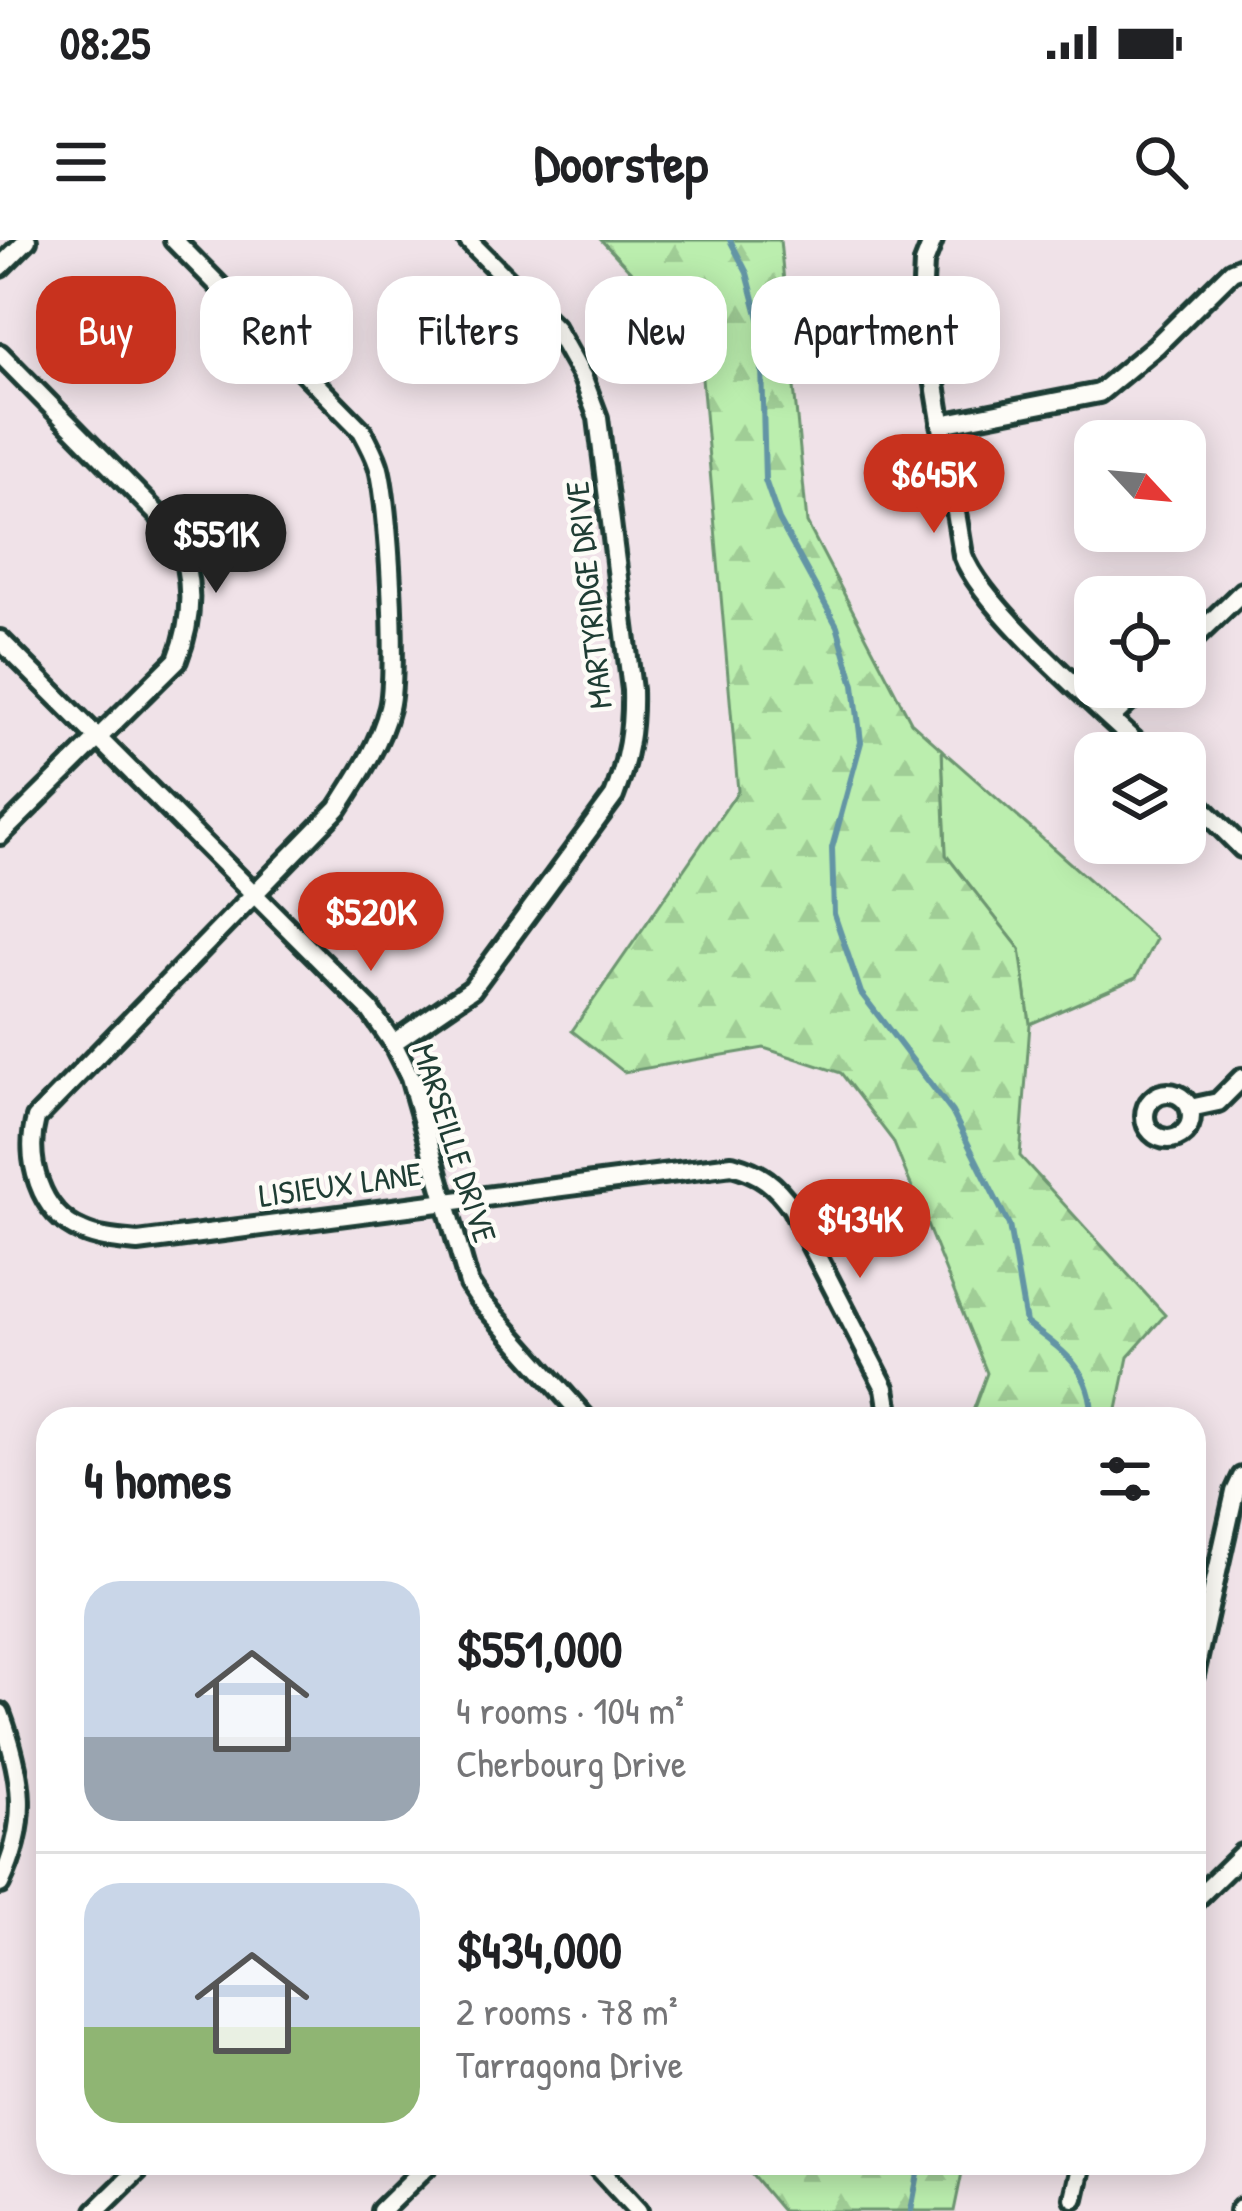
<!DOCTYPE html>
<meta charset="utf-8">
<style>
body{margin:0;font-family:"Patrick Hand",sans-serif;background:#f6f6f6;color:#202124;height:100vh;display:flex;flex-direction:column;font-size:45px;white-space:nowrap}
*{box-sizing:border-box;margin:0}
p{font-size:39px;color:#757577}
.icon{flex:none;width:66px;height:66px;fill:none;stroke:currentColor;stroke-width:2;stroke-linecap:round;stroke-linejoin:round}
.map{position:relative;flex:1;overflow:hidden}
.drawer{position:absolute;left:36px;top:1167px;width:1170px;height:768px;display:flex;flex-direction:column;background:#fff;border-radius:36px;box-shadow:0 6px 30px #0003}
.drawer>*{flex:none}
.hud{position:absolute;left:36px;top:36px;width:1170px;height:108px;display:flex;gap:24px}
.needle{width:78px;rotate:116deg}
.controls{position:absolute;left:1074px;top:180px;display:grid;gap:24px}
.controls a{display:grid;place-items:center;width:132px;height:132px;border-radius:24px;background:#fff;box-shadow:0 6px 30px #0003;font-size:60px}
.price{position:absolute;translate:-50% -102px;padding:0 27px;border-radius:42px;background:#c8321e;color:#fff;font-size:39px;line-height:78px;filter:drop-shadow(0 3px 6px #0008)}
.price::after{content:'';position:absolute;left:50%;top:72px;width:36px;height:27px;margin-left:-18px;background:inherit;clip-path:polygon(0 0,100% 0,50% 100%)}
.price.active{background:#222;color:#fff}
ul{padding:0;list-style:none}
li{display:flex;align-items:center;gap:36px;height:300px;padding:0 48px}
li+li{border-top:3px solid #e0e0e0}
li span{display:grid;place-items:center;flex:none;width:336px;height:240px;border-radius:36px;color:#555}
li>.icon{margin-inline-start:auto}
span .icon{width:144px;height:144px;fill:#fffc;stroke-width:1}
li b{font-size:51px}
h2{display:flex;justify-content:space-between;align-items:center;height:144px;padding:0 48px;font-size:51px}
.pill{padding:0 42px;border-radius:36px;background:#fff;box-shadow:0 6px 30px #0003;font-size:42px;line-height:108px}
.pill.active{background:#c8321e;color:#fff}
.status{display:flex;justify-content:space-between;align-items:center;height:84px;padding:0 60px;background:#fff;direction:ltr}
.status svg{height:33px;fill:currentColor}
header{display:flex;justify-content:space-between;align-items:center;height:156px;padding:0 48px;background:#fff;font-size:54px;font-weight:700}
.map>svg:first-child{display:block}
.green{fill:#bbeeae;stroke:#6d9671;stroke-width:3}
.forest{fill:url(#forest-firs);stroke:#6d9671;stroke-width:3}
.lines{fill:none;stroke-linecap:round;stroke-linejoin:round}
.stream{stroke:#6395a5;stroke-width:6}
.minor-casing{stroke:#1f3d34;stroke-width:26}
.minor{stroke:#fdfcf7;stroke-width:16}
.labels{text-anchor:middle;stroke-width:9;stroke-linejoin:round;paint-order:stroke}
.street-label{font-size:33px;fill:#1f3d34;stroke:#fdfcf7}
</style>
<div class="status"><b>08:25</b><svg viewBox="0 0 49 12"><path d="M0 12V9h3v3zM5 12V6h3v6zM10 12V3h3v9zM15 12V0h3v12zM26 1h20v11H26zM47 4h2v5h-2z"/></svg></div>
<header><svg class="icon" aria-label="menu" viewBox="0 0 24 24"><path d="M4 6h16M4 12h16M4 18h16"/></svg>Doorstep<svg class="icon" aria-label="search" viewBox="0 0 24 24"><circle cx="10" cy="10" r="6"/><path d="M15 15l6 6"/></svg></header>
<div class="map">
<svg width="1242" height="1971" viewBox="0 0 1242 1971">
<defs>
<pattern id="forest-firs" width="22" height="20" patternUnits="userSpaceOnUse" patternTransform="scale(3)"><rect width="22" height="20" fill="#bbeeae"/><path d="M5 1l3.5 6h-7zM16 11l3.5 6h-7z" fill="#a0cd96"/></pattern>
</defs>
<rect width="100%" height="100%" fill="#f0e2e8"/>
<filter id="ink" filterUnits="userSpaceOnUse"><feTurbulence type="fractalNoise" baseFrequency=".00833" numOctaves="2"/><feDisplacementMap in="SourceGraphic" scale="24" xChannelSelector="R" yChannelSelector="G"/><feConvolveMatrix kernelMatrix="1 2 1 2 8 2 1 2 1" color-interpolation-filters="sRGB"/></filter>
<g filter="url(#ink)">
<polygon class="green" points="942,510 1156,699 1136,738 1030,784 1020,709 946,615"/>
<g class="forest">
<polygon points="601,0 780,0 807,283 911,482 942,510 946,615 1020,709 1030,784 1020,916 1165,1075 1128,1117 1115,1179 970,1179 987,1133 893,901 841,833 764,808 624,832 572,791 738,551 699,104"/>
<polygon points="761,1923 964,1923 954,1971 782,1971 750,1933"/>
</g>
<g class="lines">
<g class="stream">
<path d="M730,0L747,33L761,86L765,240L779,280L837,386L854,445L861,502L832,608L834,674L861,753L952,872L1009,985L1026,1083C1062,1110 1093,1129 1092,1179"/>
<polyline points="911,1971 920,1923"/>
</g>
<g class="minor-casing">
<g id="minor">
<path d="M174,0L362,191C368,202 374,213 378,225C389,260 398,432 389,468C380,504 358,537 338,568L36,878C25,919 39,973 82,991C99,999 119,1000 138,1002L732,925C761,933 775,944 792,968L885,1148L890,1179"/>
<path d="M933,0L924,23L922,65L963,315C982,368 1101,469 1147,513"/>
<polyline points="0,27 27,0"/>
<path d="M0,114L177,294C193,338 194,377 177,420L0,595"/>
<polyline points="941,184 1099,153 1156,106 1232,31 1242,27"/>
<polyline points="0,400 370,770 393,803 410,837 469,1044 479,1059 586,1179"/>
<polyline points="1185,407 1242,352"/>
<polyline points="1111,478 1144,447"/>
<polyline points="1185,551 1242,608"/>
<path d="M393,803L472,749L614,556C628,520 633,488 632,450L598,178L583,138L555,88L468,0"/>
<circle cx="1168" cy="876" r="23"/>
<polyline points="1190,868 1218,862 1242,838"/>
<polyline points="1194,1435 1235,1252 1242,1237"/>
<path d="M0,1473C23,1536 30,1582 0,1644"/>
<polyline points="1194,1661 1242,1614"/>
<polyline points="594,1923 638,1971"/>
<polyline points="1074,1958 1082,1923"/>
<polyline points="96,1971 145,1923"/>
<polyline points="381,1971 430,1923"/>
<polyline points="1239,1971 1242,1968"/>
</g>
</g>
<use href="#minor" class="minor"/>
</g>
</g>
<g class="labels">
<g class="street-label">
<text transform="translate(588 355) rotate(-96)" y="12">MARTYRIDGE DRIVE</text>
<text transform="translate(455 903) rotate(72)" y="12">MARSEILLE DRIVE</text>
<text transform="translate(340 944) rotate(-8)" y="12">LISIEUX LANE</text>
</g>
</g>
</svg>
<div class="controls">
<a><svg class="needle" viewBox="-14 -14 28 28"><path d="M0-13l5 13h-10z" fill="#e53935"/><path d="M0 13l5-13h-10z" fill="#757577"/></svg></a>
<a><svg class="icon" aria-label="locate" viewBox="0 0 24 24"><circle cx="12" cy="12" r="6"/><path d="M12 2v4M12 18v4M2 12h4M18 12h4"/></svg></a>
<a><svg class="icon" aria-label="layers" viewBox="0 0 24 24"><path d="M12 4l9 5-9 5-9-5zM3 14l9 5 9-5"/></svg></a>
</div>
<b class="price" style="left:934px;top:296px">$645K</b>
<b class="price active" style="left:216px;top:356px">$551K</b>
<b class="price" style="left:371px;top:734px">$520K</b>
<b class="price" style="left:860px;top:1041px">$434K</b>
<div class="hud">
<a class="pill active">Buy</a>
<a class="pill">Rent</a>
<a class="pill">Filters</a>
<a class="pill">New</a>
<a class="pill">Apartment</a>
</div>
<section class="drawer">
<h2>4 homes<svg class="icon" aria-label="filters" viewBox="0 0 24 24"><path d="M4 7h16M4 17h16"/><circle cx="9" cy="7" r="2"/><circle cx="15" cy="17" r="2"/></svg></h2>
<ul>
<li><span style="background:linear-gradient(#c9d6e8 65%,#9aa5b1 0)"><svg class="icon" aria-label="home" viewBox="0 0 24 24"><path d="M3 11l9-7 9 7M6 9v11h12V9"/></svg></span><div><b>$551,000</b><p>4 rooms · 104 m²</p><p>Cherbourg Drive</p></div></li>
<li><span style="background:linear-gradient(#c9d6e8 60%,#8fb573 0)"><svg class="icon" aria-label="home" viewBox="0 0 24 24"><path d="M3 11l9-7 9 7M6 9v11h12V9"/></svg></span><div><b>$434,000</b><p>2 rooms · 78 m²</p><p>Tarragona Drive</p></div></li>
</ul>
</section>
</div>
